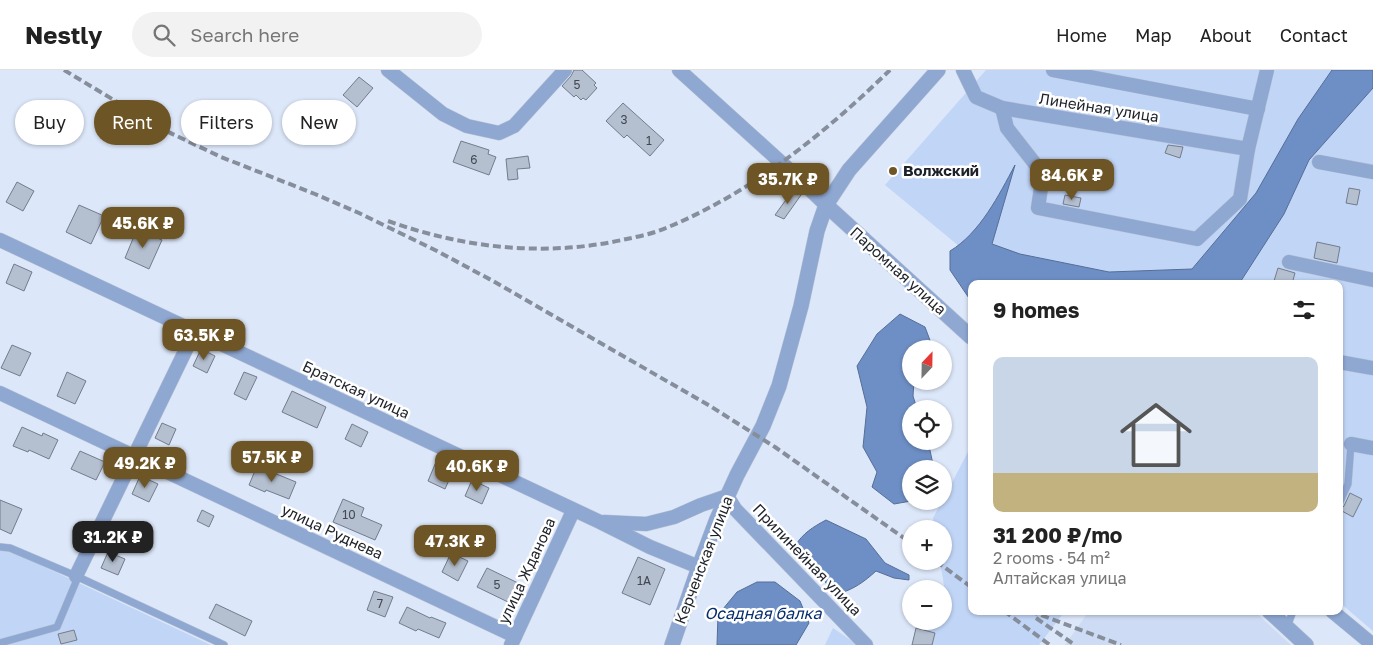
<!DOCTYPE html>
<meta charset="utf-8">
<style>
body{margin:0;font-family:"Golos Text",sans-serif;background:#f2f2f2;color:#222;height:100vh;display:flex;flex-direction:column;font-size:19px;white-space:nowrap}
*{box-sizing:border-box;margin:0}
p{font-size:16px;color:#767676}
.icon{flex:none;width:28px;height:28px;fill:none;stroke:currentColor;stroke-width:2;stroke-linecap:round;stroke-linejoin:round}
.map{position:relative;flex:1;overflow:hidden}
.panel{position:absolute;left:968px;top:210px;width:375px;height:335px;display:flex;flex-direction:column;background:#fff;border-radius:10px;box-shadow:0 1px 4px #0004}
.panel>*{flex:none}
.top-card{position:absolute;left:15px;top:30px;width:475px;height:45px;display:flex;gap:10px}
.needle{width:32px;rotate:22deg}
.buttons{position:absolute;left:902px;top:270px;display:grid;gap:10px}
.buttons a{display:grid;place-items:center;width:50px;height:50px;border-radius:50%;background:#fff;box-shadow:0 1px 4px #0004;font-size:25px}
.price{position:absolute;translate:-50% -42px;padding:0 11px;border-radius:10px;background:#6e5526;color:#fff;font-size:16px;line-height:32px;filter:drop-shadow(0 1px 2px #0008)}
.price::after{content:'';position:absolute;left:50%;top:30px;width:15px;height:11px;margin-left:-8px;background:inherit;clip-path:polygon(0 0,100% 0,50% 100%)}
.price.selected{background:#222;color:#fff}
ul{padding:0;list-style:none}
li{display:grid;align-content:center;gap:10px;height:265px;padding:0 25px}
li span{display:grid;place-items:center;height:155px;border-radius:10px;color:#555}
li>.icon{margin-inline-start:auto}
span .icon{width:90px;height:90px;fill:#fffc;stroke-width:1}
li b{font-size:21px}
h2{display:flex;justify-content:space-between;align-items:center;height:60px;padding:0 25px;font-size:21px}
.tag{padding:0 18px;border-radius:22px;background:#fff;box-shadow:0 1px 4px #0004;font-size:18px;line-height:45px}
.tag.selected{background:#6e5526;color:#fff}
header{display:flex;align-items:center;gap:30px;box-sizing:border-box;height:70px;padding:0 25px;background:#fff;border-bottom:1px solid #e0e0e0}
header strong{font-size:24px}
nav{display:flex;gap:28px;margin-inline-start:auto;font-size:18px}
.search{width:350px;height:45px;background:#f2f2f2;display:flex;align-items:center;gap:12px;box-sizing:border-box;padding:0 18px;border-radius:28px;color:#767676;font-size:19px}
.map>svg:first-child{display:block}
.built{fill:#cddcf4}
.green{fill:#c1d5f7}
.water{fill:#6e8fc5;stroke:#566e96}
.building{fill:#b4bfd0;stroke:#737c8c}
.lines{fill:none;stroke-linecap:round;stroke-linejoin:round}
.service-casing{stroke:#bac3d3;stroke-width:8}
.minor-casing{stroke:#bac3d3;stroke-width:15}
.tertiary-casing{stroke:#bac3d3;stroke-width:16}
.service{stroke:#8fa8d2;stroke-width:7}
.minor{stroke:#8fa8d2;stroke-width:14}
.tertiary{stroke:#8fa8d2;stroke-width:15}
.rail{stroke:#868e9b;stroke-width:4;stroke-dasharray:8 4;stroke-linecap:butt}
.poi-dot{fill:#6e5526;stroke:#fff;stroke-width:2}
.labels{text-anchor:middle;stroke-width:5;stroke-linejoin:round;paint-order:stroke}
.number-label{font-size:12px;fill:#434852}
.street-label{font-size:15px;fill:#1d2128;stroke:#fff}
.poi-label{font-size:15px;font-weight:bold;fill:#1d2128;stroke:#fff;text-anchor:start}
.water-label{font-size:16px;font-style:italic;fill:#072d6d;stroke:#fff}
</style>
<header>
<strong>Nestly</strong>
<div class="search"><svg class="icon" aria-label="search" viewBox="0 0 24 24"><circle cx="10" cy="10" r="6"/><path d="M15 15l6 6"/></svg>Search here</div>
<nav><a>Home</a><a>Map</a><a>About</a><a>Contact</a></nav>
</header>
<div class="map">
<svg width="1373" height="575" viewBox="0 0 1373 575">
<rect width="100%" height="100%" fill="#dce7f9"/>
<polygon class="built" points="1089,541 1254,541 1291,575 1065,575"/>
<g class="green">
<polygon points="986,0 1373,0 1373,561 1339,532 1339,214 1005,214 885,115"/>
<polygon points="971,376 971,541 1065,541 1039,575 911,575 929,551 944,551 944,531 946,528 940,491 944,491 944,459 935,459 933,448 942,431 944,431 944,428"/>
<polygon points="0,476 211,575 0,575"/>
<polygon points="833,558 858,575 825,575"/>
</g>
<g class="water">
<path d="M1332,0H1373V18L1309,90L1284,144L1239,214H971V231L950,200V181C980,163 999,125 1015,95L992,174L1020,184L1109,202L1192,199L1256,123L1298,49Z"/>
<polygon points="900,244 925,257 931,273 928,279 911,279 911,311 914,311 913,326 917,339 911,339 911,371 928,371 934,399 911,399 911,431 894,434 872,417 877,402 863,377 867,337 857,296 877,264"/>
<path d="M826,450L866,469L885,493L909,505V510L894,508L876,501C864,512 854,519 838,524L830,519L818,501L798,483L795,476C803,463 813,457 826,450Z"/>
<polygon points="757,512 775,512 800,531 809,553 796,575 717,575 718,545 737,522"/>
</g>
<g class="building">
<polygon points="574,0 582,0 596,13 594,15 597,18 586,30 583,28 581,30 576,25 574,27 562,16 571,6"/>
<polygon points="359,7 373,18 357,37 343,25"/>
<polygon points="623,33 664,70 650,86 627,65 624,68 606,51"/>
<polygon points="461,71 489,80 488,84 496,87 489,105 453,92"/>
<polygon points="1168,75 1183,77 1180,88 1165,83"/>
<polygon points="528,86 530,98 517,99 518,109 508,110 506,89"/>
<polygon points="17,112 34,121 23,141 6,132"/>
<polygon points="1349,118 1360,120 1357,135 1346,133"/>
<polygon points="793,120 801,125 784,149 775,145"/>
<polygon points="1065,125 1081,128 1079,137 1063,134"/>
<polygon points="79,135 104,146 91,174 66,162"/>
<polygon points="137,159 162,170 149,199 125,188"/>
<polygon points="1317,172 1340,177 1337,193 1314,188"/>
<polygon points="14,194 32,202 24,221 6,213"/>
<polygon points="1278,198 1295,203 1292,214 1282,214 1274,211"/>
<polygon points="12,275 31,283 20,306 1,298"/>
<polygon points="201,279 215,286 207,303 193,296"/>
<polygon points="67,302 86,311 75,334 57,326"/>
<polygon points="244,302 257,307 246,330 234,324"/>
<polygon points="292,321 326,337 317,358 282,342"/>
<polygon points="162,353 176,359 169,375 155,368"/>
<polygon points="352,354 368,362 361,377 345,369"/>
<polygon points="22,357 42,366 43,363 58,370 49,389 29,380 28,382 13,376"/>
<polygon points="80,381 105,392 96,410 71,399"/>
<polygon points="436,392 454,399 445,419 428,411"/>
<polygon points="257,396 296,412 289,429 266,420 265,422 249,415"/>
<polygon points="140,406 158,414 149,432 132,424"/>
<polygon points="472,410 489,418 482,434 465,426"/>
<polygon points="1350,423 1362,429 1353,447 1340,440 1344,436"/>
<polygon points="343,429 364,438 361,446 382,455 375,470 333,452"/>
<polygon points="0,430 22,439 11,464 0,459"/>
<polygon points="202,440 214,446 209,457 197,451"/>
<polygon points="108,482 125,489 118,505 101,498"/>
<polygon points="451,483 468,491 458,511 442,502"/>
<polygon points="638,487 665,499 650,535 622,523"/>
<polygon points="487,498 518,513 508,532 477,517"/>
<polygon points="374,521 393,527 385,547 367,540"/>
<polygon points="216,534 252,551 245,566 209,548"/>
<polygon points="407,537 430,548 431,547 446,553 439,568 418,559 416,561 399,553"/>
<polygon points="916,558 935,563 932,575 912,575"/>
<polygon points="74,560 77,570 61,574 58,564"/>
</g>
<g class="lines">
<g class="service-casing">
<g id="service">
<polyline points="1339,434 1348,414 1351,374"/>
<polyline points="0,477 10,478 76,506 224,575"/>
<polyline points="1287,557 1293,541"/>
<polyline points="0,573 57,557 78,507"/>
</g>
</g>
<g class="minor-casing">
<g id="minor">
<polyline points="388,0 443,44 467,56 499,63 514,56 565,0"/>
<polyline points="679,0 796,106 826,135"/>
<polyline points="963,0 976,27 1002,38 1248,79"/>
<polyline points="1053,0 1258,39"/>
<polyline points="1002,38 1007,58 1043,104 1038,138 1197,169 1240,129 1248,79 1267,0"/>
<polyline points="1319,92 1373,102"/>
<polyline points="0,170 600,452 650,477 699,497"/>
<polyline points="1289,192 1373,210"/>
<polyline points="1339,292 1373,298"/>
<polyline points="0,323 515,566"/>
<polyline points="1351,374 1373,378"/>
<polyline points="604,452 646,454 674,447 701,435 727,426 735,439 866,575"/>
<polyline points="76,506 194,263"/>
<polyline points="1332,541 1373,575"/>
<polyline points="511,575 573,441"/>
</g>
</g>
<g class="tertiary-casing">
<g id="tertiary">
<polyline points="826,135 971,267"/>
<polyline points="1269,541 1306,575"/>
<polyline points="672,575 699,497 717,449 737,405 763,356 779,316 801,236 817,161 826,135 849,100 938,0"/>
</g>
</g>
<use href="#service" class="service"/>
<use href="#minor" class="minor"/>
<use href="#tertiary" class="tertiary"/>
<g class="rail">
<polyline points="64,0 162,59 221,87 315,124 359,143 437,181 493,211 710,336 775,377 911,473"/>
<path d="M388,151C464,178 543,187 622,170C636,167 652,164 666,158C751,123 824,64 890,0"/>
<polyline points="936,491 971,517"/>
<polyline points="1004,541 1050,575"/>
<polyline points="1030,541 1121,575"/>
<polyline points="1036,548 1075,575"/>
</g>
</g>
<circle class="poi-dot" cx="893" cy="101" r="5"/>
<g class="labels">
<g class="number-label">
<text x="577" y="19">5</text>
<text x="624" y="54">3</text>
<text x="649" y="75">1</text>
<text x="474" y="94">6</text>
<text x="349" y="449">10</text>
<text x="644" y="515">1А</text>
<text x="497" y="519">5</text>
<text x="380" y="538">7</text>
</g>
<g class="street-label">
<text transform="translate(1099 38) rotate(9)" y="5">Линейная улица</text>
<text transform="translate(898 201) rotate(42)" y="5">Паромная улица</text>
<text transform="translate(356 320) rotate(25)" y="5">Братская улица</text>
<text transform="translate(332 462) rotate(25)" y="5">улица Руднева</text>
<text transform="translate(704 490) rotate(-69)" y="5">Керченская улица</text>
<text transform="translate(807 490) rotate(46)" y="5">Прилинейная улица</text>
<text transform="translate(527 501) rotate(-65)" y="5">улица Жданова</text>
</g>
<g class="poi-label">
<text x="903" y="106">Волжский</text>
</g>
<g class="water-label">
<text x="763" y="549">Осадная балка</text>
</g>
</g>
</svg>
<div class="buttons">
<a><svg class="needle" viewBox="-14 -14 28 28"><path d="M0-13l5 13h-10z" fill="#e53935"/><path d="M0 13l5-13h-10z" fill="#767676"/></svg></a>
<a><svg class="icon" aria-label="locate" viewBox="0 0 24 24"><circle cx="12" cy="12" r="6"/><path d="M12 2v4M12 18v4M2 12h4M18 12h4"/></svg></a>
<a><svg class="icon" aria-label="layers" viewBox="0 0 24 24"><path d="M12 4l9 5-9 5-9-5zM3 14l9 5 9-5"/></svg></a>
<a>+</a>
<a>−</a>
</div>
<b class="price" style="left:1072px;top:131px">84.6K ₽</b>
<b class="price" style="left:788px;top:135px">35.7K ₽</b>
<b class="price" style="left:143px;top:179px">45.6K ₽</b>
<b class="price" style="left:204px;top:291px">63.5K ₽</b>
<b class="price" style="left:272px;top:413px">57.5K ₽</b>
<b class="price" style="left:145px;top:419px">49.2K ₽</b>
<b class="price" style="left:477px;top:422px">40.6K ₽</b>
<b class="price selected" style="left:113px;top:493px">31.2K ₽</b>
<b class="price" style="left:455px;top:497px">47.3K ₽</b>
<div class="top-card">
<a class="tag">Buy</a>
<a class="tag selected">Rent</a>
<a class="tag">Filters</a>
<a class="tag">New</a>
</div>
<section class="panel">
<h2>9 homes<svg class="icon" aria-label="filters" viewBox="0 0 24 24"><path d="M4 7h16M4 17h16"/><circle cx="9" cy="7" r="2"/><circle cx="15" cy="17" r="2"/></svg></h2>
<ul>
<li><span style="background:linear-gradient(#c9d6e8 75%,#c2b280 0)"><svg class="icon" aria-label="home" viewBox="0 0 24 24"><path d="M3 11l9-7 9 7M6 9v11h12V9"/></svg></span><div><b>31 200 ₽/mo</b><p>2 rooms · 54 m²</p><p>Алтайская улица</p></div></li>
</ul>
</section>
</div>
